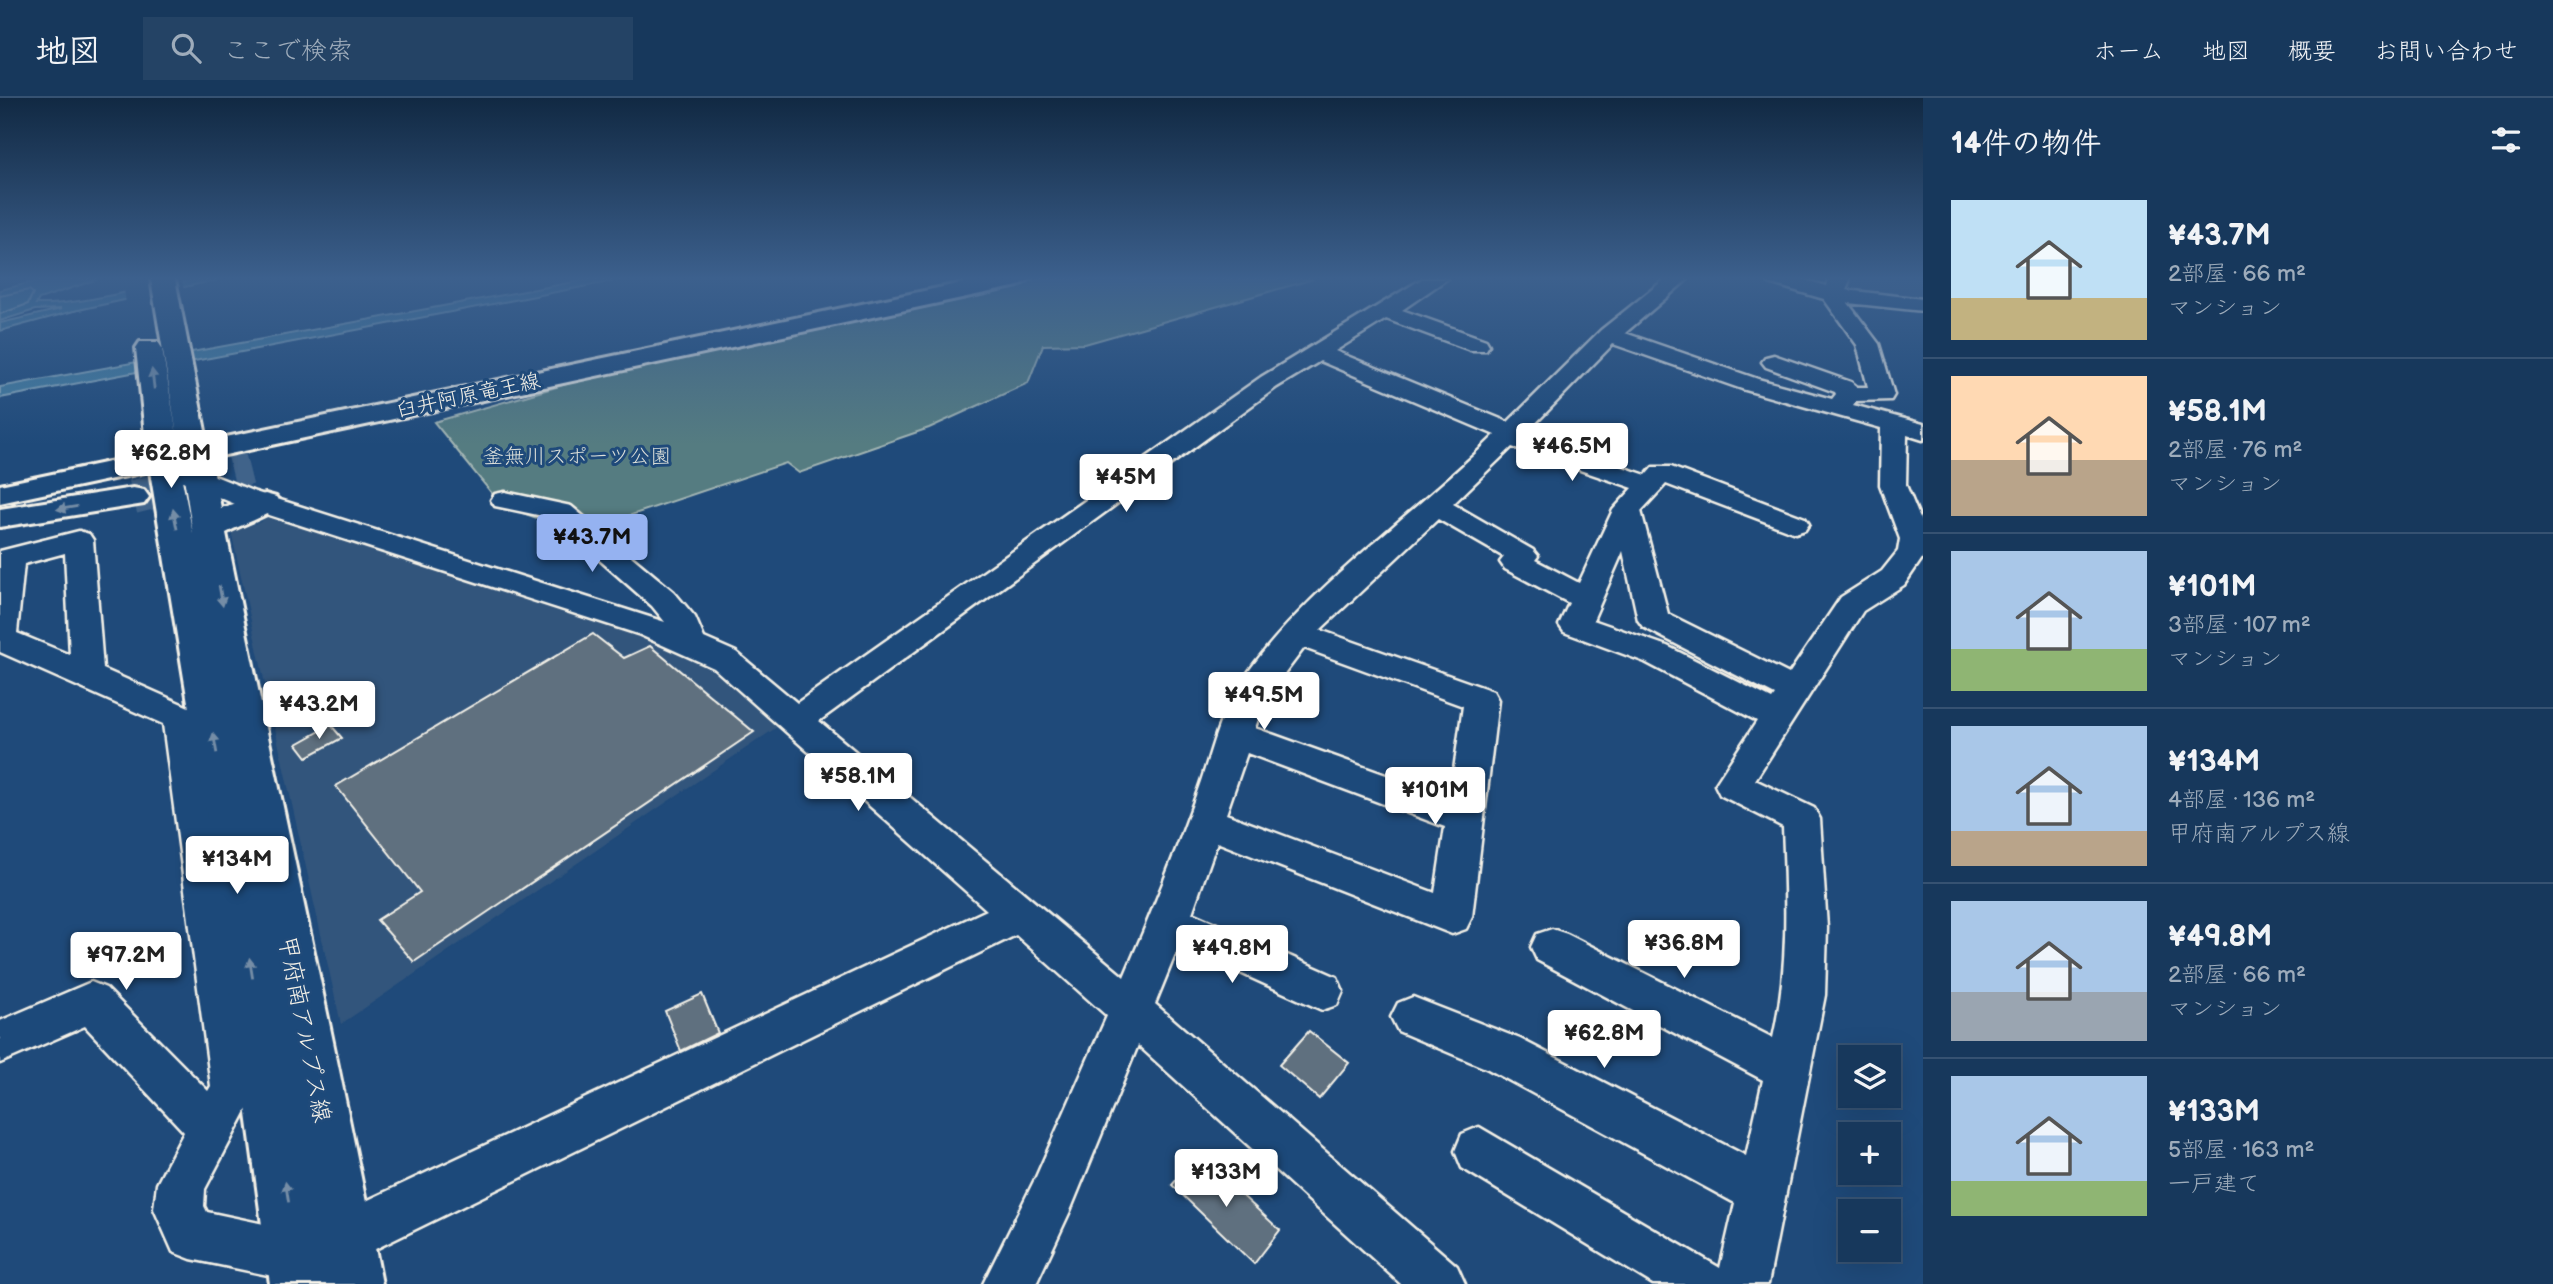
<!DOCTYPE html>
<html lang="ja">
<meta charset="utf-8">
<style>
body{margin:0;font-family:"Balsamiq Sans","Klee One",sans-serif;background:#244365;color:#f1f3f6;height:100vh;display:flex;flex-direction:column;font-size:26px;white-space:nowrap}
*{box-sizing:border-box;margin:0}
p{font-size:23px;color:#9eacbb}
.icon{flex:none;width:38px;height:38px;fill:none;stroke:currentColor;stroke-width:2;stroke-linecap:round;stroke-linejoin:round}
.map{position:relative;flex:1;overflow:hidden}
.side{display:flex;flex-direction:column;background:#17385c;width:630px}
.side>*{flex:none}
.fabs{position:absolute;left:1838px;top:947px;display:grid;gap:14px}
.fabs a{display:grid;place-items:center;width:63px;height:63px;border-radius:0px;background:#17385c;box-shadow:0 7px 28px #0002,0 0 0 2px #365272;font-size:35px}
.price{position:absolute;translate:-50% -60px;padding:0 16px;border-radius:7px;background:#fff;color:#222;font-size:23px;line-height:46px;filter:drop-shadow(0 2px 4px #0008)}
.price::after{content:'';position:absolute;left:50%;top:42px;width:21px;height:16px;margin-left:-10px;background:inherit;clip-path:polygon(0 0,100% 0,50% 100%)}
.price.active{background:#95b2f1;color:#111}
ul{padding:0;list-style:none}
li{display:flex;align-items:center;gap:21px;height:175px;padding:0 28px}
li+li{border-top:2px solid #365272}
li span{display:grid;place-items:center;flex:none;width:196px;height:140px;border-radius:0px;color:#555}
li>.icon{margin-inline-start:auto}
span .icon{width:84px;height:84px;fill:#fffc;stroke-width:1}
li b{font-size:30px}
h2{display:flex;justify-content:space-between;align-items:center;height:84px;padding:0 28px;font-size:30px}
header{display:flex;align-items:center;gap:42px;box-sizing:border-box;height:98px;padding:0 35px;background:#17385c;border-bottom:2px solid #365272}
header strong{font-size:33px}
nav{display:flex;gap:38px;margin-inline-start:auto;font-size:24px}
.search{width:490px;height:63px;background:#244365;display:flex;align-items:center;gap:18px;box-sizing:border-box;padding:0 24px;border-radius:0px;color:#9eacbb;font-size:26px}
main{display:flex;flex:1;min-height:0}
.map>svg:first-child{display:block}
.built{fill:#32557c}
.green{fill:#547b81;stroke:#a4b6b4;stroke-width:2}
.water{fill:#437b9f;stroke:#8aaabc;stroke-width:2}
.pier{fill:#1f4a7a}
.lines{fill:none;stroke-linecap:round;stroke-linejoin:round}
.shore{stroke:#adc2cb;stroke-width:2}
.building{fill:#5f707f;stroke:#f4f1e8;stroke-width:2}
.major-tunnel{stroke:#3f638a;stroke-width:34;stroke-dasharray:34 17;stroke-linecap:butt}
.minor-casing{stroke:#f4f1e8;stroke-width:5}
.major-casing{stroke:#f4f1e8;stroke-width:6}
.minor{fill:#1f4a7a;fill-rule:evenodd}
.major{fill:#1f4a7a;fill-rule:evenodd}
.oneway{fill:#748da6}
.labels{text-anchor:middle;stroke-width:6;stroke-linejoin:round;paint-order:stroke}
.far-street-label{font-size:21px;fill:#f4f1e8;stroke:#1f4a7a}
.far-park-label{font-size:21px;fill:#dcdfd9;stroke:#1f4a7a}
.street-label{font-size:24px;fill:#f4f1e8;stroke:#1f4a7a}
</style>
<header>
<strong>地図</strong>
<div class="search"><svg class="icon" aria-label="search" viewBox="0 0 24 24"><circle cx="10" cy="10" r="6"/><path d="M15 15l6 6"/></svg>ここで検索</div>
<nav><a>ホーム</a><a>地図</a><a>概要</a><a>お問い合わせ</a></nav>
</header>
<main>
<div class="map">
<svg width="1923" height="1186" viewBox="0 0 1923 1186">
<rect width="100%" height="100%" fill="#1f4a7a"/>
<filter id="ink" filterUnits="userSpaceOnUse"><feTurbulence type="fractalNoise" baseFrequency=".0143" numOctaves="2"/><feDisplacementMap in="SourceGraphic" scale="14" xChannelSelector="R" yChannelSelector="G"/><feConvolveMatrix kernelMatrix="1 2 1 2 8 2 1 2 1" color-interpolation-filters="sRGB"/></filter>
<g filter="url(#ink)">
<g class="built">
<polygon points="1850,181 1923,181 1923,204 1844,194"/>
<polygon points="266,419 566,511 685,555 756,602 780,627 341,926 231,433 261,424"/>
</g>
<polygon class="green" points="1037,181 1314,181 1085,246 1043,247 1028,285 929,330 799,375 786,365 569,438 540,421 502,408 434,324 626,269"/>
<g class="water">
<path d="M45,181H98L39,201L36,206C98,207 158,181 221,181L74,213L0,233V225L61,211L35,212L0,223V192Z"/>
<polygon points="590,181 624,181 0,300 0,289"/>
</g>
<polygon class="pier" points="167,181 182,181 184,193 126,206 124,190"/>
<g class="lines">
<polyline class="shore" points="0,198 29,192 33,195 28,206 0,216"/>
</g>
<g class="building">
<polygon points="593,536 624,560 650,548 754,634 414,864 377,822 420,794 336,688"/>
<polygon points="331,627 342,640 307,659 297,646"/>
<polygon points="702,896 718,935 681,953 665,913"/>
<polygon points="1309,933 1349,965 1319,1001 1279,967"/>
<polygon points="1198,1057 1280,1132 1254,1166 1172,1087"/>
</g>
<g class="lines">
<polyline class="major-tunnel" points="133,399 249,370"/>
<g class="minor-casing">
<path id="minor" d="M1422,181H1447L1402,212L1486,242L1489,247L1486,252H1470L1386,221L1335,253L1508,324L1601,232L1665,181H1688L1625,235L1758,281L1832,301L1836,296L1835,294L1766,269L1762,264L1766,259L1774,257L1851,284L1857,289H1868L1857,247L1824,201L1769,185L1766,181H1801L1827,188L1829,181H1850L1846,192L1923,201V213L1848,205L1879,246L1894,297L1891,302L1856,303L1853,307L1923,326V342L1907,337L1906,387L1923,428V459L1904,487L1863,513L1755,682L1814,710L1820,721L1827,830L1825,897L1768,1186H1653L1462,1070L1455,1053L1462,1036L1479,1029L1720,1170L1735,1105L1488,971L1398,933L1391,919L1398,905L1413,899L1428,905L1520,941L1746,1058L1763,982L1537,862L1531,849L1537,836L1552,831L1567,836L1773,940C1789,870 1786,801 1783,729L1720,697L1715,687L1757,623L1645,564L1564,534L1559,527L1569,505L1505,471L1500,464L1504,459L1438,421L1320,532L1493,593L1498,602L1472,819L1466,831L1452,836L1217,744L1192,815L1337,879L1343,893L1337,907L1322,912L1179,847L1155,906L1457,1168L1465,1186H1401L1138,947L1070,1113L1036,1186H983L1036,1079L1107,918L1016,837L361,1158L297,1183L191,1161L173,1154L154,1111L157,1086L184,1034L85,928L0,965V923L91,884L106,890L208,993L211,988L163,626L0,554V453L79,433L89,436L93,442L103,571L191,610L196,619L257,992L205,1091L204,1108L207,1114L297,1133L332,1119L987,812L714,570L638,536L235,406L192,388L154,367L150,361L154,355H172L210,376L255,394L665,524L652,508L552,420L495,408L491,402L495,396L505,394L571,408L674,494L695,519L704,540L736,554L797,605L1261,279ZM1613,246L1742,291L1881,330L1880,387L1900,441L1898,453L1882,473L1841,499L1789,576L1668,516L1641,413L1666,386L1795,435L1805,432L1809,426L1805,420L1671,369H1653L1646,377L1525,336ZM1320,263L1495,337C1415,417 1293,499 1235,594C1217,623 1210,659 1198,692C1175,756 1151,817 1124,879L819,623L1277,289ZM1512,349L1633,390L1613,412L1579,485L1535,462L1538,458L1533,452L1453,406ZM1623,453L1638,522L1643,529L1775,597L1772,601L1667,548L1593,522ZM65,455L70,557L17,535L24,466ZM1304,550L1463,608L1450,700L1255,630L1264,603ZM1247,655L1445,729L1435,795L1226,716Z"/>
</g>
<g class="major-casing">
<g id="major">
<path d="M151,181H175L207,343L981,181H1030L1018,188L211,360L221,410L265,396L276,399L281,406C274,416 239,427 226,435C276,686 334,935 382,1186H270L207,720L150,373L0,405V387L147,356L136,250L140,244H158L162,250L179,349ZM179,367H182L193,436Z"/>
<polygon points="133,390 144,392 149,399 144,406 0,429 0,411"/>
</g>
</g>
<use href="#minor" class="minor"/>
<use href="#major" class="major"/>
</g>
<defs><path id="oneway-solid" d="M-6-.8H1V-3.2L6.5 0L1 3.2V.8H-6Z" transform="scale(1.75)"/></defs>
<g class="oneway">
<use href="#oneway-solid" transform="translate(153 281) rotate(-97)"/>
<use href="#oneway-solid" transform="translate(67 410) rotate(171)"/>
<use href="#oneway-solid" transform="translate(175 421) rotate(-101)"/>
<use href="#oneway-solid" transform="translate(221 498) rotate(80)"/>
<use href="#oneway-solid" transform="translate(215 645) rotate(-100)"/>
<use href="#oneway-solid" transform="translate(251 870) rotate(-99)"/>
<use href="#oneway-solid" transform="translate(287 1094) rotate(-99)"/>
</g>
</g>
<linearGradient id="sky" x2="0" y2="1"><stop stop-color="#112943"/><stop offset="0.52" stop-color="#3c608d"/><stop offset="1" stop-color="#3c608d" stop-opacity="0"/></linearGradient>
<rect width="1923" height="347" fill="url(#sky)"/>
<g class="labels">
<g class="far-street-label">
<text transform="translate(468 297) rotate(-12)" y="7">臼井阿原竜王線</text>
</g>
<g class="far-park-label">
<text x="577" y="365">釜無川スポーツ公園</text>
</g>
<g class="street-label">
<text transform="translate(305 931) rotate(79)" y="8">甲府南アルプス線</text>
</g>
</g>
</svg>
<div class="fabs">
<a><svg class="icon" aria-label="layers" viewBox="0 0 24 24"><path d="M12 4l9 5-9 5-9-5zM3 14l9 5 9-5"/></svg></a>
<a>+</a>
<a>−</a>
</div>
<b class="price" style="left:1572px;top:385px">¥46.5M</b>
<b class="price" style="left:171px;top:392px">¥62.8M</b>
<b class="price" style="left:1126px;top:416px">¥45M</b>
<b class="price active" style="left:592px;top:476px">¥43.7M</b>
<b class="price" style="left:1264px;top:634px">¥49.5M</b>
<b class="price" style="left:319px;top:643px">¥43.2M</b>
<b class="price" style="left:858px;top:715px">¥58.1M</b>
<b class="price" style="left:1435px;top:729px">¥101M</b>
<b class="price" style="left:237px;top:798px">¥134M</b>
<b class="price" style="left:1684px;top:882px">¥36.8M</b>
<b class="price" style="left:1232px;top:887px">¥49.8M</b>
<b class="price" style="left:126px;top:894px">¥97.2M</b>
<b class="price" style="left:1604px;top:972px">¥62.8M</b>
<b class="price" style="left:1226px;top:1111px">¥133M</b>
</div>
<section class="side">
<h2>14件の物件<svg class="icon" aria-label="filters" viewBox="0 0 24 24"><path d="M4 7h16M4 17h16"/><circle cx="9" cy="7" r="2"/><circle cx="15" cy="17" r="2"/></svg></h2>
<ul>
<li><span style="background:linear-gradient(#bfe0f5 70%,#c2b280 0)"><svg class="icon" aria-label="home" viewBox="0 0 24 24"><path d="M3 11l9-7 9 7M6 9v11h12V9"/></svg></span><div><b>¥43.7M</b><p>2部屋 · 66 m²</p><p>マンション</p></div></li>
<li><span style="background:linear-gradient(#ffd9b3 60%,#b9a48a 0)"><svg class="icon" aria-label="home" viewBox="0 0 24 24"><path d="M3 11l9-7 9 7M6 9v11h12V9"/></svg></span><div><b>¥58.1M</b><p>2部屋 · 76 m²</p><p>マンション</p></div></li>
<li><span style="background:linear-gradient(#a9c7e8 70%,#8fb573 0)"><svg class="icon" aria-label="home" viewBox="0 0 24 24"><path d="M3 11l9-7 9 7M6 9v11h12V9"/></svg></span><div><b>¥101M</b><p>3部屋 · 107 m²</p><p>マンション</p></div></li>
<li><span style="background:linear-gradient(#a9c7e8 75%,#b9a48a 0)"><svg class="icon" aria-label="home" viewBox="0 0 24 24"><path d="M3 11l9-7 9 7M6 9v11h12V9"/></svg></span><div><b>¥134M</b><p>4部屋 · 136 m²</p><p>甲府南アルプス線</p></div></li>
<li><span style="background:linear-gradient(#a9c7e8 65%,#9aa5b1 0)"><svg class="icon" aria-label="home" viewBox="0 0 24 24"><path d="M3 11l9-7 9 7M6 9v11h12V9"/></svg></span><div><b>¥49.8M</b><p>2部屋 · 66 m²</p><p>マンション</p></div></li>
<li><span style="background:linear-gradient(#a9c7e8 75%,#8fb573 0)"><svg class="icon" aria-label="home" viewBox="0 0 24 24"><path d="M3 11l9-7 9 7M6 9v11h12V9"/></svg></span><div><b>¥133M</b><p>5部屋 · 163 m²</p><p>一戸建て</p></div></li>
</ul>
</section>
</main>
